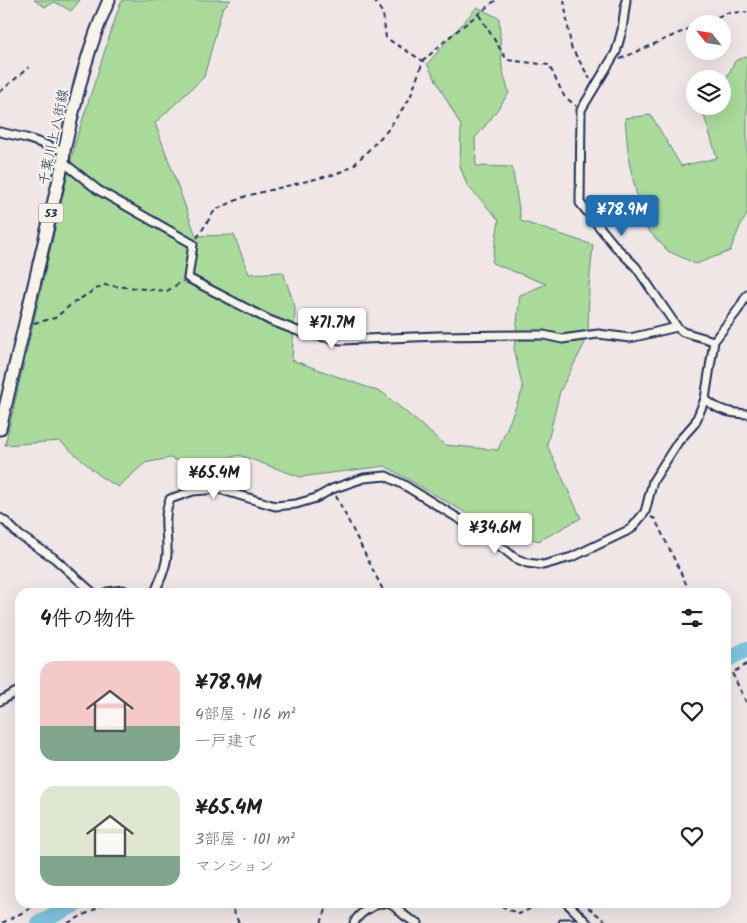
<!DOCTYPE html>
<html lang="ja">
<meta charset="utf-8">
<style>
body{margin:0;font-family:Kalam,"Klee One",sans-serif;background:#f6f6f6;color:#222;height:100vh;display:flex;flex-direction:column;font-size:19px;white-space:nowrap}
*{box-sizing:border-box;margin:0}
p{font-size:16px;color:#767676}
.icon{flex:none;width:28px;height:28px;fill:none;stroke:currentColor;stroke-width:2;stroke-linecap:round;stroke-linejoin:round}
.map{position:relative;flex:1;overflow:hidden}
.panel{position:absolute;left:15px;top:588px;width:716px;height:320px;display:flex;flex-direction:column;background:#fff;border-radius:15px;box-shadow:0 5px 20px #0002}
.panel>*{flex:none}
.needle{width:32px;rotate:300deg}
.tools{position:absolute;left:686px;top:15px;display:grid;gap:10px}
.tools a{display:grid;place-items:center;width:45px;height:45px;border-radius:50%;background:#fff;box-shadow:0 5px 20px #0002;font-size:25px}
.price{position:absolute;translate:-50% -42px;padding:0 11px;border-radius:5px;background:#fff;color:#222;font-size:16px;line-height:32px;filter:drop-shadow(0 1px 2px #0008)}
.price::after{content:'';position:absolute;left:50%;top:30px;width:15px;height:11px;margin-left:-8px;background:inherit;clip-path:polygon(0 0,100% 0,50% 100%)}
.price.selected{background:#1f6fb2;color:#fff}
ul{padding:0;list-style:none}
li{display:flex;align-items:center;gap:15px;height:125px;padding:0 25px}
li span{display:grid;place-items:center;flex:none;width:140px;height:100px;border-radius:15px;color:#555}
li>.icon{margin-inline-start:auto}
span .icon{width:60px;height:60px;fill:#fffc;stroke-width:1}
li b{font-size:21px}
h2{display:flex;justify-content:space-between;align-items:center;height:60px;padding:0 25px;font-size:21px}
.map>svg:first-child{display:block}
.green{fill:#a9da9a;stroke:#62847c}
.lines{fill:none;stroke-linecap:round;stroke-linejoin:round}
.river{stroke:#7dc4de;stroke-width:16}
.minor-casing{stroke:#1b2f5e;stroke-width:11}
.primary-casing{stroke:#1b2f5e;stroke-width:15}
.path{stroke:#1b2f5e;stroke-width:2;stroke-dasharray:5 4;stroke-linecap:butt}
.minor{stroke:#f7f3e8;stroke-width:7}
.primary{stroke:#f7f3e8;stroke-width:11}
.labels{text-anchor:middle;stroke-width:4;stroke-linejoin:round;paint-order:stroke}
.shield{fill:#f7f3e8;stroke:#5d6a87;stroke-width:1}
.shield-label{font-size:12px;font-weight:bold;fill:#1b2f5e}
.street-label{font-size:14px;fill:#1b2f5e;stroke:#f7f3e8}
</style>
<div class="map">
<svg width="747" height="923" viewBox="0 0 747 923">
<rect width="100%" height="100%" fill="#f0e6e6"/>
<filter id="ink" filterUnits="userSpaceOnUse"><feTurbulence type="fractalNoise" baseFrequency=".02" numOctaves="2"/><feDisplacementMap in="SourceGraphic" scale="10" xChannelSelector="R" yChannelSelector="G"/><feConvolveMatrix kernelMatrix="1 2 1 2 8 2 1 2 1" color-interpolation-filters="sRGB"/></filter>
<g filter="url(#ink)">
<g class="green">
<polygon points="34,0 80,0 71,11 55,2 45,7"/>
<polygon points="123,0 231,0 222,9 204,77 155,123 196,236 234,235 249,274 283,272 295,307 292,360 383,393 445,445 498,450 523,389 514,349 520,295 546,284 492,263 499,220 467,185 460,166 461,126 427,64 477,7 499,18 502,68 509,93 490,120 475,138 476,166 512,167 521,221 593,245 589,286 588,337 560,391 547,445 581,518 539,541 485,524 385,466 300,477 239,455 196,467 170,458 145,463 118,487 101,477 60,441 5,445 75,143 120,4"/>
<polygon points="747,56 747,215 741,224 730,251 696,264 668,251 644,226 629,162 625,118 651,115 681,166 717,158 703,112 707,106 722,106 723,85 735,61"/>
</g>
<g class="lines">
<g class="river">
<polyline points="726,660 747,649"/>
<polyline points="38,923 80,902"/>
</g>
<g class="minor-casing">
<g id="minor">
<polyline points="626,0 622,30 616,52 581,110 580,203 615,246 636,267 677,327 683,332 714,341"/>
<polyline points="0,132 26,138 64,151"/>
<polyline points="63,162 98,190 193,244 188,278 269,320 303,333 341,340 438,336 525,335 544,335 562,339 598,334 630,338 677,327"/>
<path d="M705,399C718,411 731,413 747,414"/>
<polyline points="0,518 6,522 19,535 54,558 92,592"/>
<polyline points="107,592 123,590 127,592"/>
<path d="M155,592C160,580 166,569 167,555C168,535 162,518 170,499L193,491L219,489L275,506L296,504L316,498L332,489L364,478L386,476L404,485L487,536L515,558L527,563L543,565L572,557L631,529L645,512L653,481L678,442L695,423L705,399L714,341L738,310L747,295"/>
<polyline points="0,701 20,690"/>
<polyline points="566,902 587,923"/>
<path d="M354,923C359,912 380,899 392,905C396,907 400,912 404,915C408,919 414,921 418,923"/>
<polyline points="563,923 576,923"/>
</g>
</g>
<g class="primary-casing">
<path id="primary" d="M0,429L63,162L64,151C76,99 87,48 109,0"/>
</g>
<g class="path">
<polyline points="374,0 383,14 386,38 423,61"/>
<polyline points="564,0 571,47 590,79"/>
<polyline points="479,15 507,60 549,65 564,96 576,106"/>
<polyline points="701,24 727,13 747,12"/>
<polyline points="620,59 695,26"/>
<polyline points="0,92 29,67"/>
<polyline points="197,238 215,210 246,196 336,174 353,166 387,131 410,98 423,61 448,38 496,0"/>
<polyline points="34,323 55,318 73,303 103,285 167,291 183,281"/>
<polyline points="336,496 384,592"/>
<polyline points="651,517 655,519 690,592"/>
<polyline points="747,664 732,673 747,704"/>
<polyline points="229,902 239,923"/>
<polyline points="493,902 519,914 544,902"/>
<polyline points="581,902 608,923"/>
<polyline points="2,923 43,902"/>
<polyline points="68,923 109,902"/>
<polyline points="321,923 329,902"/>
</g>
<use href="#minor" class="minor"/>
<use href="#primary" class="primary"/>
</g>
</g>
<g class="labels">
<rect class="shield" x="38.5" y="203.5" width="25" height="19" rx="4"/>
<g class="shield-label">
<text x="51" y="217">53</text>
</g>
<g class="street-label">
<text transform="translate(53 137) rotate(-78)" y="5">千葉川上八街線</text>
</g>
</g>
</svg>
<div class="tools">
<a><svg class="needle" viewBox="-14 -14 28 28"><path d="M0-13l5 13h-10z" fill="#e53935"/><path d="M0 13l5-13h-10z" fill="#767676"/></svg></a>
<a><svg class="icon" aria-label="layers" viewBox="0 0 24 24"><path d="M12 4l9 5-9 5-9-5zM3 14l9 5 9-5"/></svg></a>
</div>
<b class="price selected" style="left:622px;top:237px">¥78.9M</b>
<b class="price" style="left:332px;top:350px">¥71.7M</b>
<b class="price" style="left:214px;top:500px">¥65.4M</b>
<b class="price" style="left:495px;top:555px">¥34.6M</b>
<section class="panel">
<h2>4件の物件<svg class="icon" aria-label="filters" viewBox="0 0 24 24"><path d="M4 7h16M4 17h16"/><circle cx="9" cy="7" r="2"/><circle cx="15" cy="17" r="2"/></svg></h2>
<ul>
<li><span style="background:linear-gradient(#f6c9c9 65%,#7fa58c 0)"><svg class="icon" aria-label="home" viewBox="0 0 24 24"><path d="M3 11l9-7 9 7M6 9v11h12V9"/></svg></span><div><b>¥78.9M</b><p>4部屋 · 116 m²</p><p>一戸建て</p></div><svg class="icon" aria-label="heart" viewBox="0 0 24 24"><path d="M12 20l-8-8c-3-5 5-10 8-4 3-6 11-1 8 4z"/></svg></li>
<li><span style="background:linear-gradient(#dfe7d0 70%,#7fa58c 0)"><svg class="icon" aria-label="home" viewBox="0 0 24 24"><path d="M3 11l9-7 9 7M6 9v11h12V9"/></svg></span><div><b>¥65.4M</b><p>3部屋 · 101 m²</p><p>マンション</p></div><svg class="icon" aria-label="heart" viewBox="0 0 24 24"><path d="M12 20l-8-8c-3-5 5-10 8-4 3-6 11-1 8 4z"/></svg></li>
</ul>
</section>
</div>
